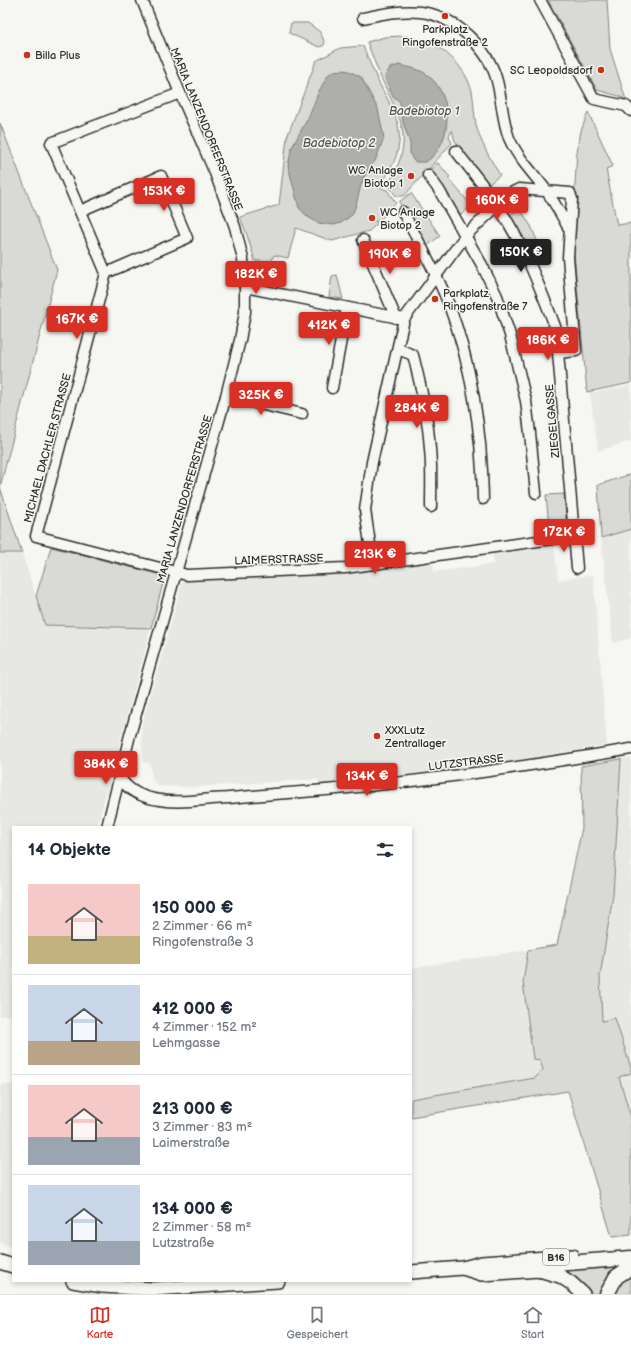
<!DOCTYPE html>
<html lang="de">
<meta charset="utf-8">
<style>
body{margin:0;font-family:"Balsamiq Sans",sans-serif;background:#f2f2f3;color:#1f2937;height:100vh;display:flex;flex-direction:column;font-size:15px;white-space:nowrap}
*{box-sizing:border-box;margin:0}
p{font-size:13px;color:#747a83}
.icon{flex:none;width:22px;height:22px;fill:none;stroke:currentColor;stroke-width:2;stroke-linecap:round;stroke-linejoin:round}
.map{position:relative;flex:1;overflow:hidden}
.sheet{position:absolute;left:12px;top:826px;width:400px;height:456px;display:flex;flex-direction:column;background:#fff;border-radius:0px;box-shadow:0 2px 6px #0003}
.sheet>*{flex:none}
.price{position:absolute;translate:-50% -34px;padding:0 9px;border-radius:4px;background:#d93025;color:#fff;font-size:13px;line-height:26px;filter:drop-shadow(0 1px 2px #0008)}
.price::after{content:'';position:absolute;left:50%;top:24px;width:12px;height:9px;margin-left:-6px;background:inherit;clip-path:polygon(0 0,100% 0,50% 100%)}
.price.active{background:#222;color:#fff}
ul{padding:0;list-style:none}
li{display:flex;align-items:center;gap:12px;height:100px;padding:0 16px}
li+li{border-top:1px solid #e0e1e3}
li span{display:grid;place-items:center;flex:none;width:112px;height:80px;border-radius:0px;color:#555}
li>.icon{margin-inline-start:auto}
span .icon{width:48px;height:48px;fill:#fffc;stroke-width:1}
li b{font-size:17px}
h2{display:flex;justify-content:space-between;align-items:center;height:48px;padding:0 16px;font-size:17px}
.tabs{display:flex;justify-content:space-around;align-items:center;height:56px;border-top:1px solid #e0e1e3;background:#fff;font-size:11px;color:#747a83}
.tabs a{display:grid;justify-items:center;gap:2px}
.tabs .active{color:#d93025}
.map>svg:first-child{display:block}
.built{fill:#e7e7e3}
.green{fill:#d9d9d5;stroke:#828280}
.water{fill:#aeaeab;stroke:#7a7a78}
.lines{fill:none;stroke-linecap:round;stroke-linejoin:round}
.minor-casing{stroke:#2b2b2b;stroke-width:13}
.major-casing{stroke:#2b2b2b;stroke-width:16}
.highway-casing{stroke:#2b2b2b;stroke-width:17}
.minor{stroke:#f6f6f2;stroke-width:10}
.major{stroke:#f6f6f2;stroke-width:13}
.highway{stroke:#f6f6f2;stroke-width:14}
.major-bridge-casing{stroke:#2b2b2b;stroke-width:16;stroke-linecap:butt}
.major-bridge{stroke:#f6f6f2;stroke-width:13}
.poi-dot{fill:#c8321e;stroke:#f6f6f2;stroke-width:1.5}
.labels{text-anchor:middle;stroke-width:3;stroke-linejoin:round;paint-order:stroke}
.shield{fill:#f6f6f2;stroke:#686867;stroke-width:1}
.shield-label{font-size:10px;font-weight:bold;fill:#2b2b2b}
.poi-label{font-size:11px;fill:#2b2b2b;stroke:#f6f6f2;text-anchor:start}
.street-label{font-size:11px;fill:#2b2b2b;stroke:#f6f6f2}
.water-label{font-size:12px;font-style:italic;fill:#525251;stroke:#f6f6f2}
</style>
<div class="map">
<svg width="631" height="1294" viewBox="0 0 631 1294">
<rect width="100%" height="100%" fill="#f6f6f2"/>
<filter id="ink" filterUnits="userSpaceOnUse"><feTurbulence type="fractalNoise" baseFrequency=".025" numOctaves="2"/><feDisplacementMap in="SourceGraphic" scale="8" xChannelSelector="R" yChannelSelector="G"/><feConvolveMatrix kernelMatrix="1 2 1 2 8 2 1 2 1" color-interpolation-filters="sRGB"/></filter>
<g filter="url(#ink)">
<g class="built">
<polygon points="631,385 631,441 598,451 590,393"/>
<polygon points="631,529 631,638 613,643 601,538"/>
<polygon points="554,542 558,580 593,575 607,745 469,768 318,784 318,779 194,787 159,786 152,779 150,763 143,763 141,728 183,580 342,572 432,559 434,572 494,564 492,551"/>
<polygon points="0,553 22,553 45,625 151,628 97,827 13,827 13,1015 0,1016"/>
<polygon points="631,758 631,1068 615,1018 602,1021 600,976 613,895 621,759"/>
<polygon points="528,950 523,982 533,1059 540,1060 543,1070 535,1078 411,1099 411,968"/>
<polygon points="631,1073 631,1118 619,1077"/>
<polygon points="13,1084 13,1247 0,1243 0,1085"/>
</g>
<g class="green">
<polygon points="548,0 607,0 610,49 626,100 619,96 597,90"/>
<polygon points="291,23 308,23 320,32 325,43 323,46 319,47 289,33"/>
<path d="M401,36C409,37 417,38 425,41C446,48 466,69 472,91C474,102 474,114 476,125C481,143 490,159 500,175L488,185L455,141L452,130L449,137L452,143L404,196H396L389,186C390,179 394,175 396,169C400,161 402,153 403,145C405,121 392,103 383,82C377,69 372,55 367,42L385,37Z"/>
<path d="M363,46C368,58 373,71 379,83C384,93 390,103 394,113C406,141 396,163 380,186L381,188L387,190L396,203L379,221H375L377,224L369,231L332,241L296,228L288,258L274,255L270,265L261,264V261H255L247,235L240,217L279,205L287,137L316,61L340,48Z"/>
<polygon points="588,112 613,166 606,169 617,225 631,223 631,383 587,392 572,233 577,152 581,131"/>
<polygon points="0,123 57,270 0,487 22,553 0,553"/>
<polygon points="438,163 450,177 448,178 471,205 460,216 428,171"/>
<polygon points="411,193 440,236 427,246 399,202"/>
<polygon points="520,209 531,226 544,257 533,262 509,215"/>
<polygon points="337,275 343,299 329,297 332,276"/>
<polygon points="631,474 631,529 601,538 598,485"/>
<polygon points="564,494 567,530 554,532 553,525 549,526 546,495"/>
<polygon points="51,547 165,576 151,628 45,625 36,596"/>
<polygon points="621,759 613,895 600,976 602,1021 615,1018 631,1068 631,1073 619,1077 631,1118 631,1235 612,1237 568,1091 411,1117 411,1099 535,1078 543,1070 540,1060 533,1059 523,982 528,950 557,945 582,828 581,766"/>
<polygon points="615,1266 618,1267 608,1278 602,1294 589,1294 562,1271 563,1270"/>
<polygon points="631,1273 631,1294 612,1294 623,1279"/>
</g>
<g class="water">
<path d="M399,65C407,67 416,68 423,72C454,90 455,142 426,162H416L413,160L410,154V143L403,122L400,102L393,96L386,81L385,76L390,68Z"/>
<polygon points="343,70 349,71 361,77 378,109 384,138 375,161 366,173 361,185 356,205 352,215 341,223 334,225 318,223 308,217 299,208 288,166 292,147 308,118 319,91 328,75 334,71"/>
</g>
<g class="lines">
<g class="minor-casing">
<g id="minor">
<polyline points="540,0 594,99 626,106 631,111"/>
<path d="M363,18C382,14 400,10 420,12C454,15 489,49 497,81C502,100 502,119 509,138C517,157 533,173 546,190C554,202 562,216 569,229"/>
<polyline points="180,93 51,143 106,273 36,536 187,575 345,568 574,536"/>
<path d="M456,151C470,169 484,186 497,205C524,244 541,290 558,334"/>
<polyline points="428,175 439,190 482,265 497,296 510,335 526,401 530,433 536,493"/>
<polyline points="80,211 161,176 187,238 106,273"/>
<path d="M403,212C419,243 437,273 449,305C472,366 482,434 483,499"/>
<polyline points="363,240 396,318"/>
<polyline points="245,287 404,319"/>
<path d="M398,349L413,355C421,386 428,417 430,449C432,468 431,488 431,507"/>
<polyline points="332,388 347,308"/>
<polyline points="226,396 302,414"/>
<polyline points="373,564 365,510 372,462 404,319 466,235 511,193 519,189 570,193 572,199 568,257 576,351 558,353 577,568"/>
<path d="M120,777C127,791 144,798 160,800C176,803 194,801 211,799C232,798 253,796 274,794C394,786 513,769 631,749"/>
<polyline points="107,827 130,735 226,396 240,340 245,312 245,287 243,259 235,227 215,173 180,93 142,0"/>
</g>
</g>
<g class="major-casing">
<g id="major">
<polyline points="0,1262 13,1266"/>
<polyline points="463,1268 482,1274 539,1270 560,1276 571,1283 583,1294"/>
<polyline points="411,1272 463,1268 482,1263 572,1256"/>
<polyline points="73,1281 102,1286"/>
<polyline points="153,1289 278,1281"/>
</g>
</g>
<g class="highway-casing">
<g id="highway">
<polyline points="539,1270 555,1264 631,1258"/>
<polyline points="607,1294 616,1277 631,1267"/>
</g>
</g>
<use href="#minor" class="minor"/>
<use href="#major" class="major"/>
<use href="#highway" class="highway"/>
<g class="major-bridge-casing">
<polyline id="major-bridge" points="102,1286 153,1289"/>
</g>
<use href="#major-bridge" class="major-bridge"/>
</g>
</g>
<g class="poi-dot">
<circle cx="445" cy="16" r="4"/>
<circle cx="27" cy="55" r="4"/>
<circle cx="601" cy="70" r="4"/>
<circle cx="411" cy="176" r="4"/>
<circle cx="372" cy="218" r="4"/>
<circle cx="435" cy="299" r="4"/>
<circle cx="377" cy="736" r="4"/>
</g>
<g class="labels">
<rect class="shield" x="543" y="1249" width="26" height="16" rx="3"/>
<g class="shield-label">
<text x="556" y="1261">B16</text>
</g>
<g class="poi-label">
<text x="445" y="33" text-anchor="middle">Parkplatz<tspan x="445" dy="13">Ringofenstraße 2</tspan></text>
<text x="35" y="59">Billa Plus</text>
<text x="593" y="74" text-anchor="end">SC Leopoldsdorf</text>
<text x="403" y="174" text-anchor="end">WC Anlage<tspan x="403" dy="13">Biotop 1</tspan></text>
<text x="380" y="216">WC Anlage<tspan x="380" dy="13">Biotop 2</tspan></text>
<text x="443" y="297">Parkplatz<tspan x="443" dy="13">Ringofenstraße 7</tspan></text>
<text x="385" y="734">XXXLutz<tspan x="385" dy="13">Zentrallager</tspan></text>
</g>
<g class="street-label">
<text transform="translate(207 129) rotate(68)" y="4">MARIA LANZENDORFERSTRASSE</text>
<text transform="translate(552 421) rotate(-95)" y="4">ZIEGELGASSE</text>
<text transform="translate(47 448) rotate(-75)" y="4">MICHAEL DACHLER STRASSE</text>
<text transform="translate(184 499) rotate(-74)" y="4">MARIA LANZENDORFERSTRASSE</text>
<text transform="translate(279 559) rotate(-2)" y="4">LAIMERSTRASSE</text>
<text transform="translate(466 762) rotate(-7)" y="4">LUTZSTRASSE</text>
</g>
<g class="water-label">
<text x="424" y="115">Badebiotop 1</text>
<text x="339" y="147">Badebiotop 2</text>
</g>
</g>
</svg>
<b class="price" style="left:164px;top:212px">153K €</b>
<b class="price" style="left:497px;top:221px">160K €</b>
<b class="price active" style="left:521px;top:273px">150K €</b>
<b class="price" style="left:390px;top:275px">190K €</b>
<b class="price" style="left:256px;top:295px">182K €</b>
<b class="price" style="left:77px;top:340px">167K €</b>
<b class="price" style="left:329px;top:346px">412K €</b>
<b class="price" style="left:548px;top:361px">186K €</b>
<b class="price" style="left:261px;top:416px">325K €</b>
<b class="price" style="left:417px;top:429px">284K €</b>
<b class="price" style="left:564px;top:553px">172K €</b>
<b class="price" style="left:375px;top:575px">213K €</b>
<b class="price" style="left:106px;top:785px">384K €</b>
<b class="price" style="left:367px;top:797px">134K €</b>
<section class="sheet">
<h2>14 Objekte<svg class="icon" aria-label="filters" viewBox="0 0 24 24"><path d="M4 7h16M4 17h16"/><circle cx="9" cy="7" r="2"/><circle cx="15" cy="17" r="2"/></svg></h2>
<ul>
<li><span style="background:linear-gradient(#f6c9c9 65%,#c2b280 0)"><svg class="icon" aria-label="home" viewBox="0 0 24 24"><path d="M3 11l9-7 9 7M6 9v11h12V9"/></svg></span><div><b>150 000 €</b><p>2 Zimmer · 66 m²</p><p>Ringofenstraße 3</p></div></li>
<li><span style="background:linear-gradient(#c9d6e8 70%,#b9a48a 0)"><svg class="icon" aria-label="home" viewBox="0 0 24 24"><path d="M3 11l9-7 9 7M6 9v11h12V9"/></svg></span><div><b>412 000 €</b><p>4 Zimmer · 152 m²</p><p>Lehmgasse</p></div></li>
<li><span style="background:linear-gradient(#f6c9c9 65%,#9aa5b1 0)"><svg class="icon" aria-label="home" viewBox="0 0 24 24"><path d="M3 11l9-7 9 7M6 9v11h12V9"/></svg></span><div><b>213 000 €</b><p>3 Zimmer · 83 m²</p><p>Laimerstraße</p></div></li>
<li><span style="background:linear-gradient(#c9d6e8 70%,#9aa5b1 0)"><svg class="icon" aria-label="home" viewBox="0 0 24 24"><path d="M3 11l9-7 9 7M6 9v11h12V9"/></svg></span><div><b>134 000 €</b><p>2 Zimmer · 58 m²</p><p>Lutzstraße</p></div></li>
</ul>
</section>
</div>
<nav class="tabs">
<a class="active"><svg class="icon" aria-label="map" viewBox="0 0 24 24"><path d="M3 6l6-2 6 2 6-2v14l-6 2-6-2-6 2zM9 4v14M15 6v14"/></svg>Karte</a>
<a><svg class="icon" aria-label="saved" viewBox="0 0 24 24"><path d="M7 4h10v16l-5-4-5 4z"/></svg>Gespeichert</a>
<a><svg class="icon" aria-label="home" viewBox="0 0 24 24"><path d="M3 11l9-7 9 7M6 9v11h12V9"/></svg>Start</a>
</nav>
